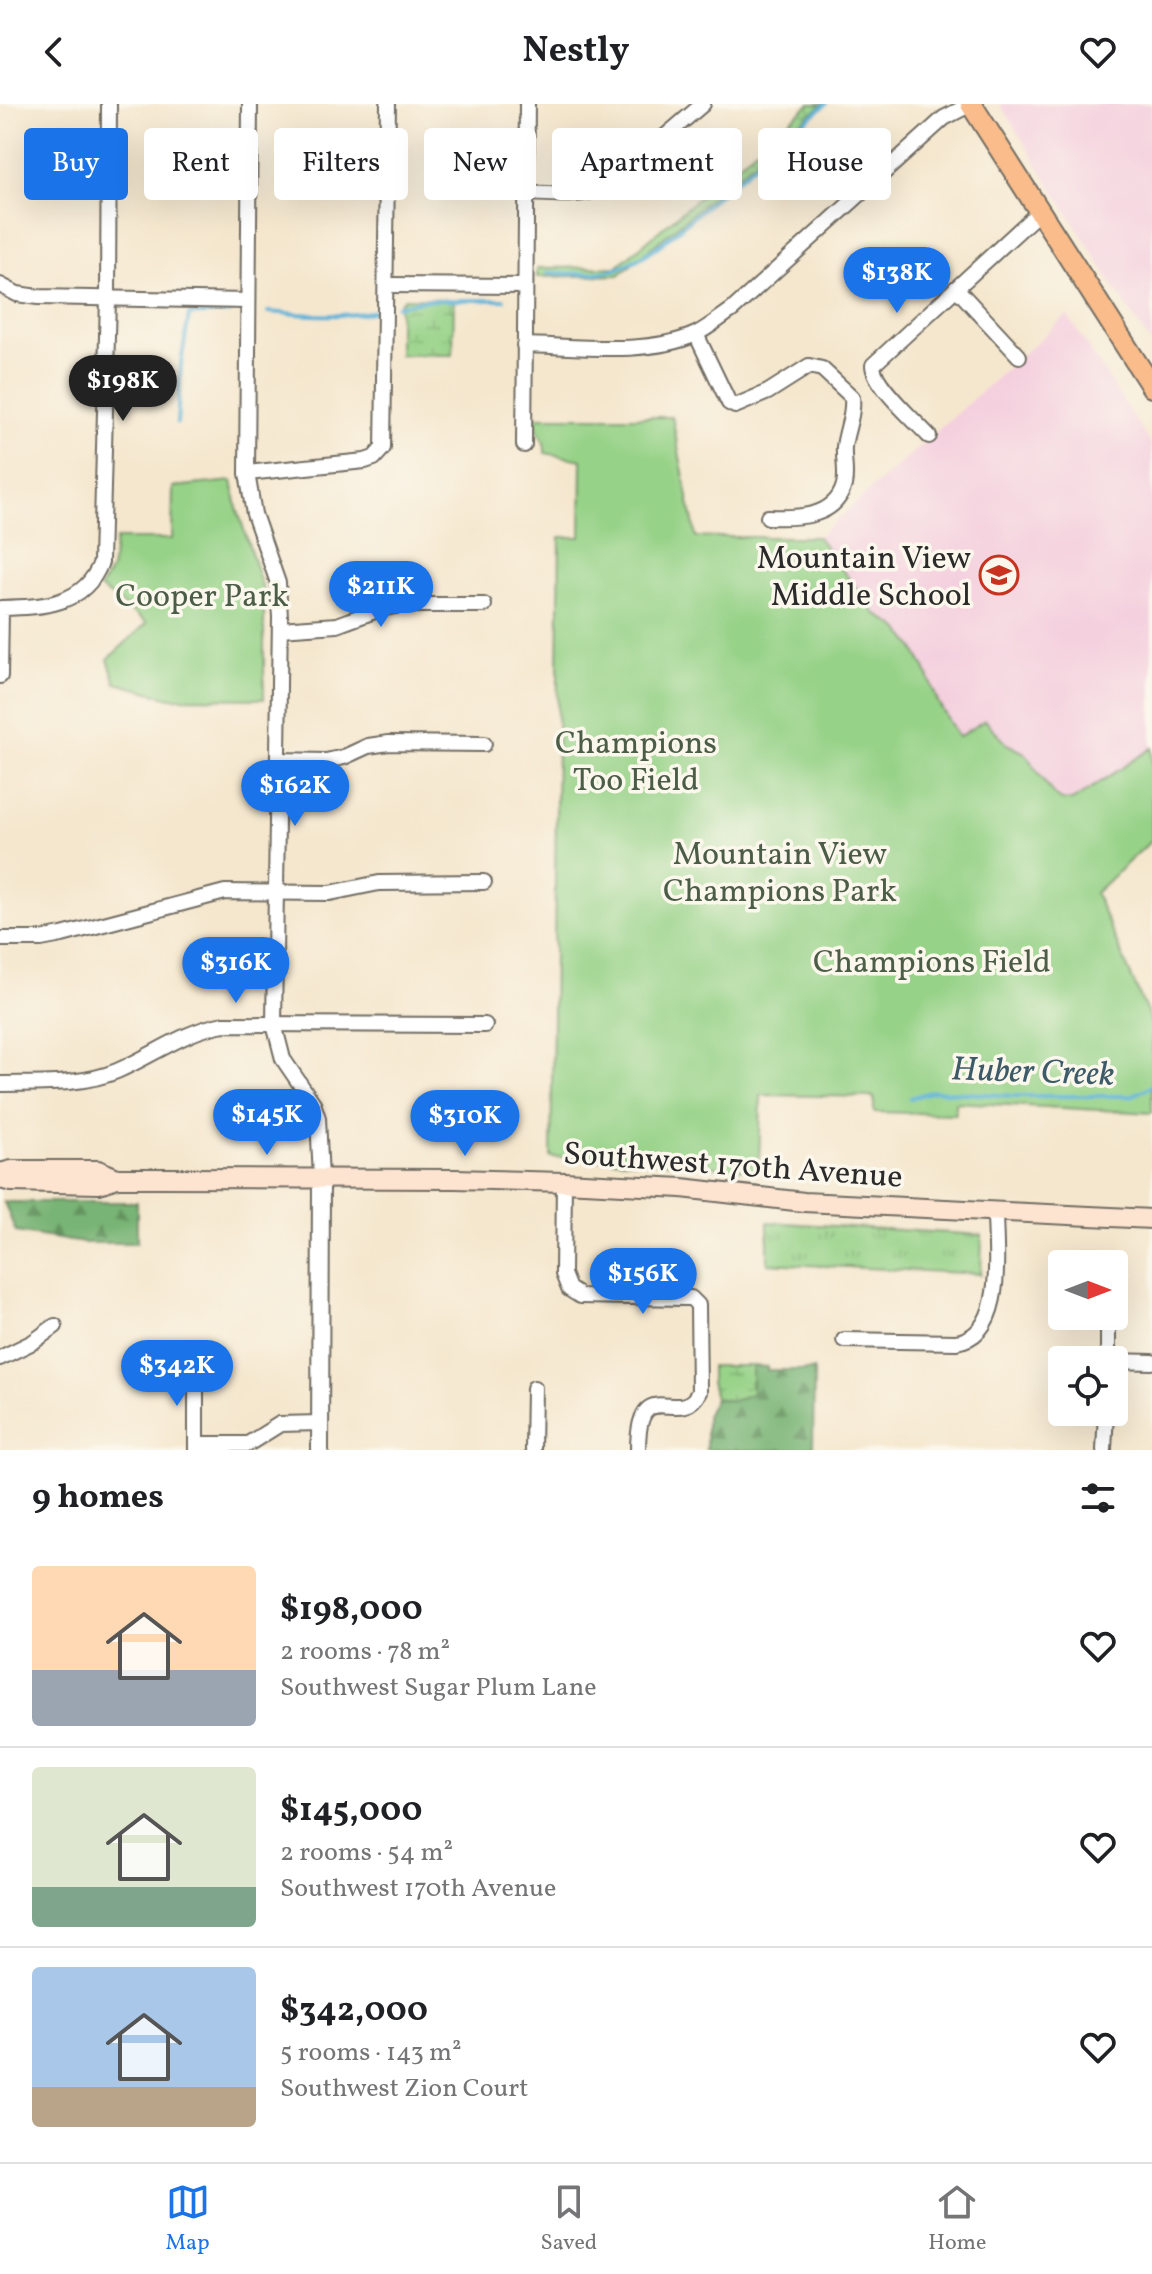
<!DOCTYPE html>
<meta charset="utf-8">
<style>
body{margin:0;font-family:Vollkorn,serif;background:#f6f6f6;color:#202124;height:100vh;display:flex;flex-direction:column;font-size:30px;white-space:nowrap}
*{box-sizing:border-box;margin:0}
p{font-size:26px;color:#757577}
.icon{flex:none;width:44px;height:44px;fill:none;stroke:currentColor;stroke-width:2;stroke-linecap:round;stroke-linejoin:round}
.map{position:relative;height:1346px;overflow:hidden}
.details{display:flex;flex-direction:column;background:#fff;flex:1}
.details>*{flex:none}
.top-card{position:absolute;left:24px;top:24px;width:1104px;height:72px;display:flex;gap:16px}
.needle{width:52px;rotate:90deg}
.fabs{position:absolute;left:1048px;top:1146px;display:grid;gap:16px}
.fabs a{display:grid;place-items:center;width:80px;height:80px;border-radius:8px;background:#fff;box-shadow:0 8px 32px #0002;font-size:40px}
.price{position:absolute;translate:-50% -68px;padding:0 18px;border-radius:28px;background:#1a73e8;color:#fff;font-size:26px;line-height:52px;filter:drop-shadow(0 2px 4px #0008)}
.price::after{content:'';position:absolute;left:50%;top:48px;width:24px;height:18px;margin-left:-12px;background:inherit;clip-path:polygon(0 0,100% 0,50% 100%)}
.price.current{background:#222;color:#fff}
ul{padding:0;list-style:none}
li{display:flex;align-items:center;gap:24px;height:200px;padding:0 32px}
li+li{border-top:2px solid #e0e0e0}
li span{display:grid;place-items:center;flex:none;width:224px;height:160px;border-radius:8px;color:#555}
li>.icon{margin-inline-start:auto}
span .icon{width:96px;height:96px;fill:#fffc;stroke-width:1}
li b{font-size:34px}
h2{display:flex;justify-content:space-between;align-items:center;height:96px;padding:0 32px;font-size:34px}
.tag{padding:0 28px;border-radius:8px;background:#fff;box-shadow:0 8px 32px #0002;font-size:28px;line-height:72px}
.tag.current{background:#1a73e8;color:#fff}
header{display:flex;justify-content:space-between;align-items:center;height:104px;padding:0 32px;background:#fff;font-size:36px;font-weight:700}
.tabs{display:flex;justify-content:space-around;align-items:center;height:112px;border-top:2px solid #e0e0e0;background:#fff;font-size:22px;color:#757577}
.tabs a{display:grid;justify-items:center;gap:4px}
.tabs .current{color:#1a73e8}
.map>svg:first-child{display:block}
.built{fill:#f4cfde}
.grass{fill:url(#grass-tufts);stroke:#607e59;stroke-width:2}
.forest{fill:url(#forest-firs);stroke:#527050;stroke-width:2}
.wetland{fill:url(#wetland-marsh);stroke:#607e59;stroke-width:2}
.green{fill:#96d287;stroke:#607e59;stroke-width:2}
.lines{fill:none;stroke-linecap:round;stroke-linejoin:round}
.stream{stroke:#5bb2d8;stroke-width:4}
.minor-casing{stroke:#726d64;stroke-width:18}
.tertiary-casing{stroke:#726d64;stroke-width:20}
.secondary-casing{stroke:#726d64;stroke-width:22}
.primary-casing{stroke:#726d64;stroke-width:24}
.minor{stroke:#fff;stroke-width:14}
.tertiary{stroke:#fff;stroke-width:16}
.secondary{stroke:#fde4d0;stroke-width:18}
.primary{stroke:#f9bc8a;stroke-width:20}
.labels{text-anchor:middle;stroke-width:7;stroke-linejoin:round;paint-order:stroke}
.poi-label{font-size:32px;fill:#2b2b2b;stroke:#fbf7ec;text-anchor:end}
.park-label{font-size:32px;fill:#4b5d47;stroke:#fbf7ec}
.street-label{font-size:32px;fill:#2b2b2b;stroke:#fbf7ec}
.water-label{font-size:34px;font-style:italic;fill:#3c5a68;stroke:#fbf7ec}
</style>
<header><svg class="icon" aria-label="back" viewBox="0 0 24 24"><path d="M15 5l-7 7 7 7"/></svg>Nestly<svg class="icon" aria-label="heart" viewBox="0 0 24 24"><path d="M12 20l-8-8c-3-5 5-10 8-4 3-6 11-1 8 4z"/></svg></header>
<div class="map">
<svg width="1152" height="1346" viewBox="0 0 1152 1346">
<defs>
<pattern id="grass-tufts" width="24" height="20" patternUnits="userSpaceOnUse" patternTransform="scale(2)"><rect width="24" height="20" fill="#96d287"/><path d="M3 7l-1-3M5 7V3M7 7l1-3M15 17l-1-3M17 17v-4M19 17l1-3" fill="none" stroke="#81b475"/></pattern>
<pattern id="forest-firs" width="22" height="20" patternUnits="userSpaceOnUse" patternTransform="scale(2)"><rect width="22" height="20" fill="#78b474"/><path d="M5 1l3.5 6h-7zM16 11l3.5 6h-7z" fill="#63935f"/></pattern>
<pattern id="wetland-marsh" width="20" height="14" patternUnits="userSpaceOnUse" patternTransform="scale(2)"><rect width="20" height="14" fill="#96d287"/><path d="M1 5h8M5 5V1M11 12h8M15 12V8" fill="none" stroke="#81b475"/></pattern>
</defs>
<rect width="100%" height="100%" fill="#fbf7ec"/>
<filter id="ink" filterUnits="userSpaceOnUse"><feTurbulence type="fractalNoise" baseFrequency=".0125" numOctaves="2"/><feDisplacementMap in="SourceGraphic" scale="16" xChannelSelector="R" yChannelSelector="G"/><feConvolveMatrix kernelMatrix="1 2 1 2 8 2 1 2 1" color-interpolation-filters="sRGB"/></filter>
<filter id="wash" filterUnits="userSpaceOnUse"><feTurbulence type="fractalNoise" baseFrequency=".006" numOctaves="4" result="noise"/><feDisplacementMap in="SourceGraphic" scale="32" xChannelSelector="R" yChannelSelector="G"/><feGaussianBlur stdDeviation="1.8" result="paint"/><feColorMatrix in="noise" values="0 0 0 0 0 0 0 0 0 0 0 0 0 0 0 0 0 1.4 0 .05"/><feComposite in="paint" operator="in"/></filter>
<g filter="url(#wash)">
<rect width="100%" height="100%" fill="#f5e7ce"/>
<g class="built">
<polygon points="1000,0 1152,0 1152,241 1123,197"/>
<polygon points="1067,211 1152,342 1152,644 1072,697 1067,697 1053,691 1025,649 1007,640 985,616 958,633 938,598 925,564 898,524 875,509 818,433"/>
</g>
<polygon class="grass" points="768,1118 982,1131 981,1170 768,1159"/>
<g class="forest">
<polygon points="4,1098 137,1098 137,1139 84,1139 16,1128"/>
<polygon points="752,1262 767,1263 767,1266 814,1266 813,1346 706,1346 706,1312 715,1294 733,1297 751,1289"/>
</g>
<g class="wetland">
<polygon points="810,0 823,0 619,171 537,173 537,164 616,163"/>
<polygon points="404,194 454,195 453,251 399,251 399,200"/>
<polygon points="711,1262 752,1262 752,1289 733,1297 715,1294 711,1278"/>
</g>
<g class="green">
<path d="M535,313H672L696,433H818L875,509L898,524L913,542L925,564L938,598L958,633L985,616L1007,640L1025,649L1053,690L1062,696L1072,697L1152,644V736L1095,789L1152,920V1009L955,998V1010L874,1008V993L761,991L759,1067L679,1059L551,1053L560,433H581L582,356L545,349C546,331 534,331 535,313Z"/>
<polygon points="232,377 237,404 264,489 264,595 171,594 116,579 108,555 147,519 100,484 111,466 116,435 172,435 173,383"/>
</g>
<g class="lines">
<g class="stream">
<path d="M547,169C601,171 616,172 661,140L826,0"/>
<polyline points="397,202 426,196 504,196"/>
<path d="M268,208C305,211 341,214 377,207"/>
<polyline points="177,319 181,260 189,211 231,208"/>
<polyline points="910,994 934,987 1015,992 1131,992 1152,982"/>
</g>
</g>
</g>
<g filter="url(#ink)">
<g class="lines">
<g class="minor-casing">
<g id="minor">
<polyline points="250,0 247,369 254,410 278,479 280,513 274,920 283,955 313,999 318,1014 321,1074"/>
<path d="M526,89C554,90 581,94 607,82L703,0"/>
<polyline points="0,181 17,190 38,193 247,197"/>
<polyline points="387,181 525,182"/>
<polyline points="956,184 1019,252"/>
<path d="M696,230L729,299L735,302L768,288L809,262L822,265L852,293C854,311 846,326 844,343C843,355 847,369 844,381C835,415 795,414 768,413"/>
<path d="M524,241C576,242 648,252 696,230C708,224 720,214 732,206L944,14L971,0"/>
<path d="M929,332C915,317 873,280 873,261L1039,108"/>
<polyline points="524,341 527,0"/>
<polyline points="247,369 365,357 374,354 383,344 388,0"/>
<polyline points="280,525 337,521 380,505 401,501 484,501"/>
<path d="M0,572L1,504C41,503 85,502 101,458L108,194L109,0"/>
<polyline points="278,656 326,657 344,653 368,642 389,639 484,640"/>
<polyline points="0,835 41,835 62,831 225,788 330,789 379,779 484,778"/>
<path d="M0,980C38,979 81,982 117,967C154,951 184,927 224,920L485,921"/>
<path d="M564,1078L563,1170L569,1185L580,1192L685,1194H691L698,1201L699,1288C680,1326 638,1266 638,1346"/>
<path d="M844,1236L956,1238C1007,1231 995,1145 995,1107"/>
<polyline points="0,1254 33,1238 55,1222"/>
<polyline points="1108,1256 1108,1212"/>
<polyline points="1114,1257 1152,1258"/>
<polyline points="196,1262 196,1346"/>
<polyline points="196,1340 248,1340 280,1320 320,1319"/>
<polyline points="533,1346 534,1284"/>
<polyline points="1104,1346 1106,1308"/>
</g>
</g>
<g class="tertiary-casing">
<polyline id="tertiary" points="320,1346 321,1074"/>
</g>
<g class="secondary-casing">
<g id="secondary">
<polyline points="0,1069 12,1066 98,1066 117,1074"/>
<polyline points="0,1075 12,1078 99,1080 117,1074 156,1074 455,1075 564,1078 682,1084 804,1098 1152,1115"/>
</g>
</g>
<g class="primary-casing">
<polyline id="primary" points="971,0 1152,283"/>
</g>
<use href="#minor" class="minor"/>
<use href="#tertiary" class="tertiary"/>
<use href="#secondary" class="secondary"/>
<use href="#primary" class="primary"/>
</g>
</g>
<defs>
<g id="school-ring" transform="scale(2)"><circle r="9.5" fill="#fbf7ec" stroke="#c8321e" stroke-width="1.5"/><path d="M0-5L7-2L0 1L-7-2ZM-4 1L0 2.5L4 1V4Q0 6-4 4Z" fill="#c8321e"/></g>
</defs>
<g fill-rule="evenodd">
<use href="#school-ring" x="999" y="471"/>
</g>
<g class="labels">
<g class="poi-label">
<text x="971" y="464">Mountain View<tspan x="971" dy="37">Middle School</tspan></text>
</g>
<g class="park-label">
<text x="202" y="502">Cooper Park</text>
<text x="636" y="649">Champions<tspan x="636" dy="37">Too Field</tspan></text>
<text x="780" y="760">Mountain View<tspan x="780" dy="37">Champions Park</tspan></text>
<text x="932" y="868">Champions Field</text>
</g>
<g class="street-label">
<text transform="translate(733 1060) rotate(4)" y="11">Southwest 170th Avenue</text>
</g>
<g class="water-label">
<text transform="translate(1033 966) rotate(2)" y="12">Huber Creek</text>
</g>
</g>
</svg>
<div class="fabs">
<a><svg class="needle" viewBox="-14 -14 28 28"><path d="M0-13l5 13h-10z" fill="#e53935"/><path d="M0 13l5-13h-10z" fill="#757577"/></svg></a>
<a><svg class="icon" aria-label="locate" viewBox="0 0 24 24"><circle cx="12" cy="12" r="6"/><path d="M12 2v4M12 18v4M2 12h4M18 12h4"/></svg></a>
</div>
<b class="price" style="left:897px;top:211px">$138K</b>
<b class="price current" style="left:123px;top:319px">$198K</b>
<b class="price" style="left:381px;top:525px">$211K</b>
<b class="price" style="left:295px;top:724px">$162K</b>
<b class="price" style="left:236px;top:901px">$316K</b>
<b class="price" style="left:267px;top:1053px">$145K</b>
<b class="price" style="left:465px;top:1054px">$310K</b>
<b class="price" style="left:643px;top:1212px">$156K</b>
<b class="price" style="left:177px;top:1304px">$342K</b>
<div class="top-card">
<a class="tag current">Buy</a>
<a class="tag">Rent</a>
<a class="tag">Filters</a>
<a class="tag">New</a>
<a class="tag">Apartment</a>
<a class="tag">House</a>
</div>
</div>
<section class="details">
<h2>9 homes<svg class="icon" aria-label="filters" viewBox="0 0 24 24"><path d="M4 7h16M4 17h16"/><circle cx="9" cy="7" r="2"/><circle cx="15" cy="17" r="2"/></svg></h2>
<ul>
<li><span style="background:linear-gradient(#ffd9b3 65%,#9aa5b1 0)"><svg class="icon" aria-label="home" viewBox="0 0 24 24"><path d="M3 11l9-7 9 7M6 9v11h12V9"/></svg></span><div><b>$198,000</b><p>2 rooms · 78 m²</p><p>Southwest Sugar Plum Lane</p></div><svg class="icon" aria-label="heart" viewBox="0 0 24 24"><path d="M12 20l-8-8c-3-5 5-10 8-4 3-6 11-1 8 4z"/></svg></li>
<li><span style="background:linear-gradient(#dfe7d0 75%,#7fa58c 0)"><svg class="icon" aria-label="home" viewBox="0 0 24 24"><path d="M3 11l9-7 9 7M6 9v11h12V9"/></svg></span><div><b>$145,000</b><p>2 rooms · 54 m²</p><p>Southwest 170th Avenue</p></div><svg class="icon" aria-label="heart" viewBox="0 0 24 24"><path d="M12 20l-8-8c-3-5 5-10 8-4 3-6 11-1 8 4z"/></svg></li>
<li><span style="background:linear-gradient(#a9c7e8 75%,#b9a48a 0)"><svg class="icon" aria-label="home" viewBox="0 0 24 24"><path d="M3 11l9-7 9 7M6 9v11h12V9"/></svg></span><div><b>$342,000</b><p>5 rooms · 143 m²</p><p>Southwest Zion Court</p></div><svg class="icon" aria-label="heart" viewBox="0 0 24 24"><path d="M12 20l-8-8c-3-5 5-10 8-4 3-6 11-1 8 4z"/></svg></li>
</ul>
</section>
<nav class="tabs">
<a class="current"><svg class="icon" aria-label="map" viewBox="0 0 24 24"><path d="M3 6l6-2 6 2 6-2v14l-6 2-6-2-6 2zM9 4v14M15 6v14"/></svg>Map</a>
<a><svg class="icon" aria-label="saved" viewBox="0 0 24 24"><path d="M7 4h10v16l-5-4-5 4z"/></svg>Saved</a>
<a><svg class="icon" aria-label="home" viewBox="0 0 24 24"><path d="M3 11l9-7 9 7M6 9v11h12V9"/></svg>Home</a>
</nav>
